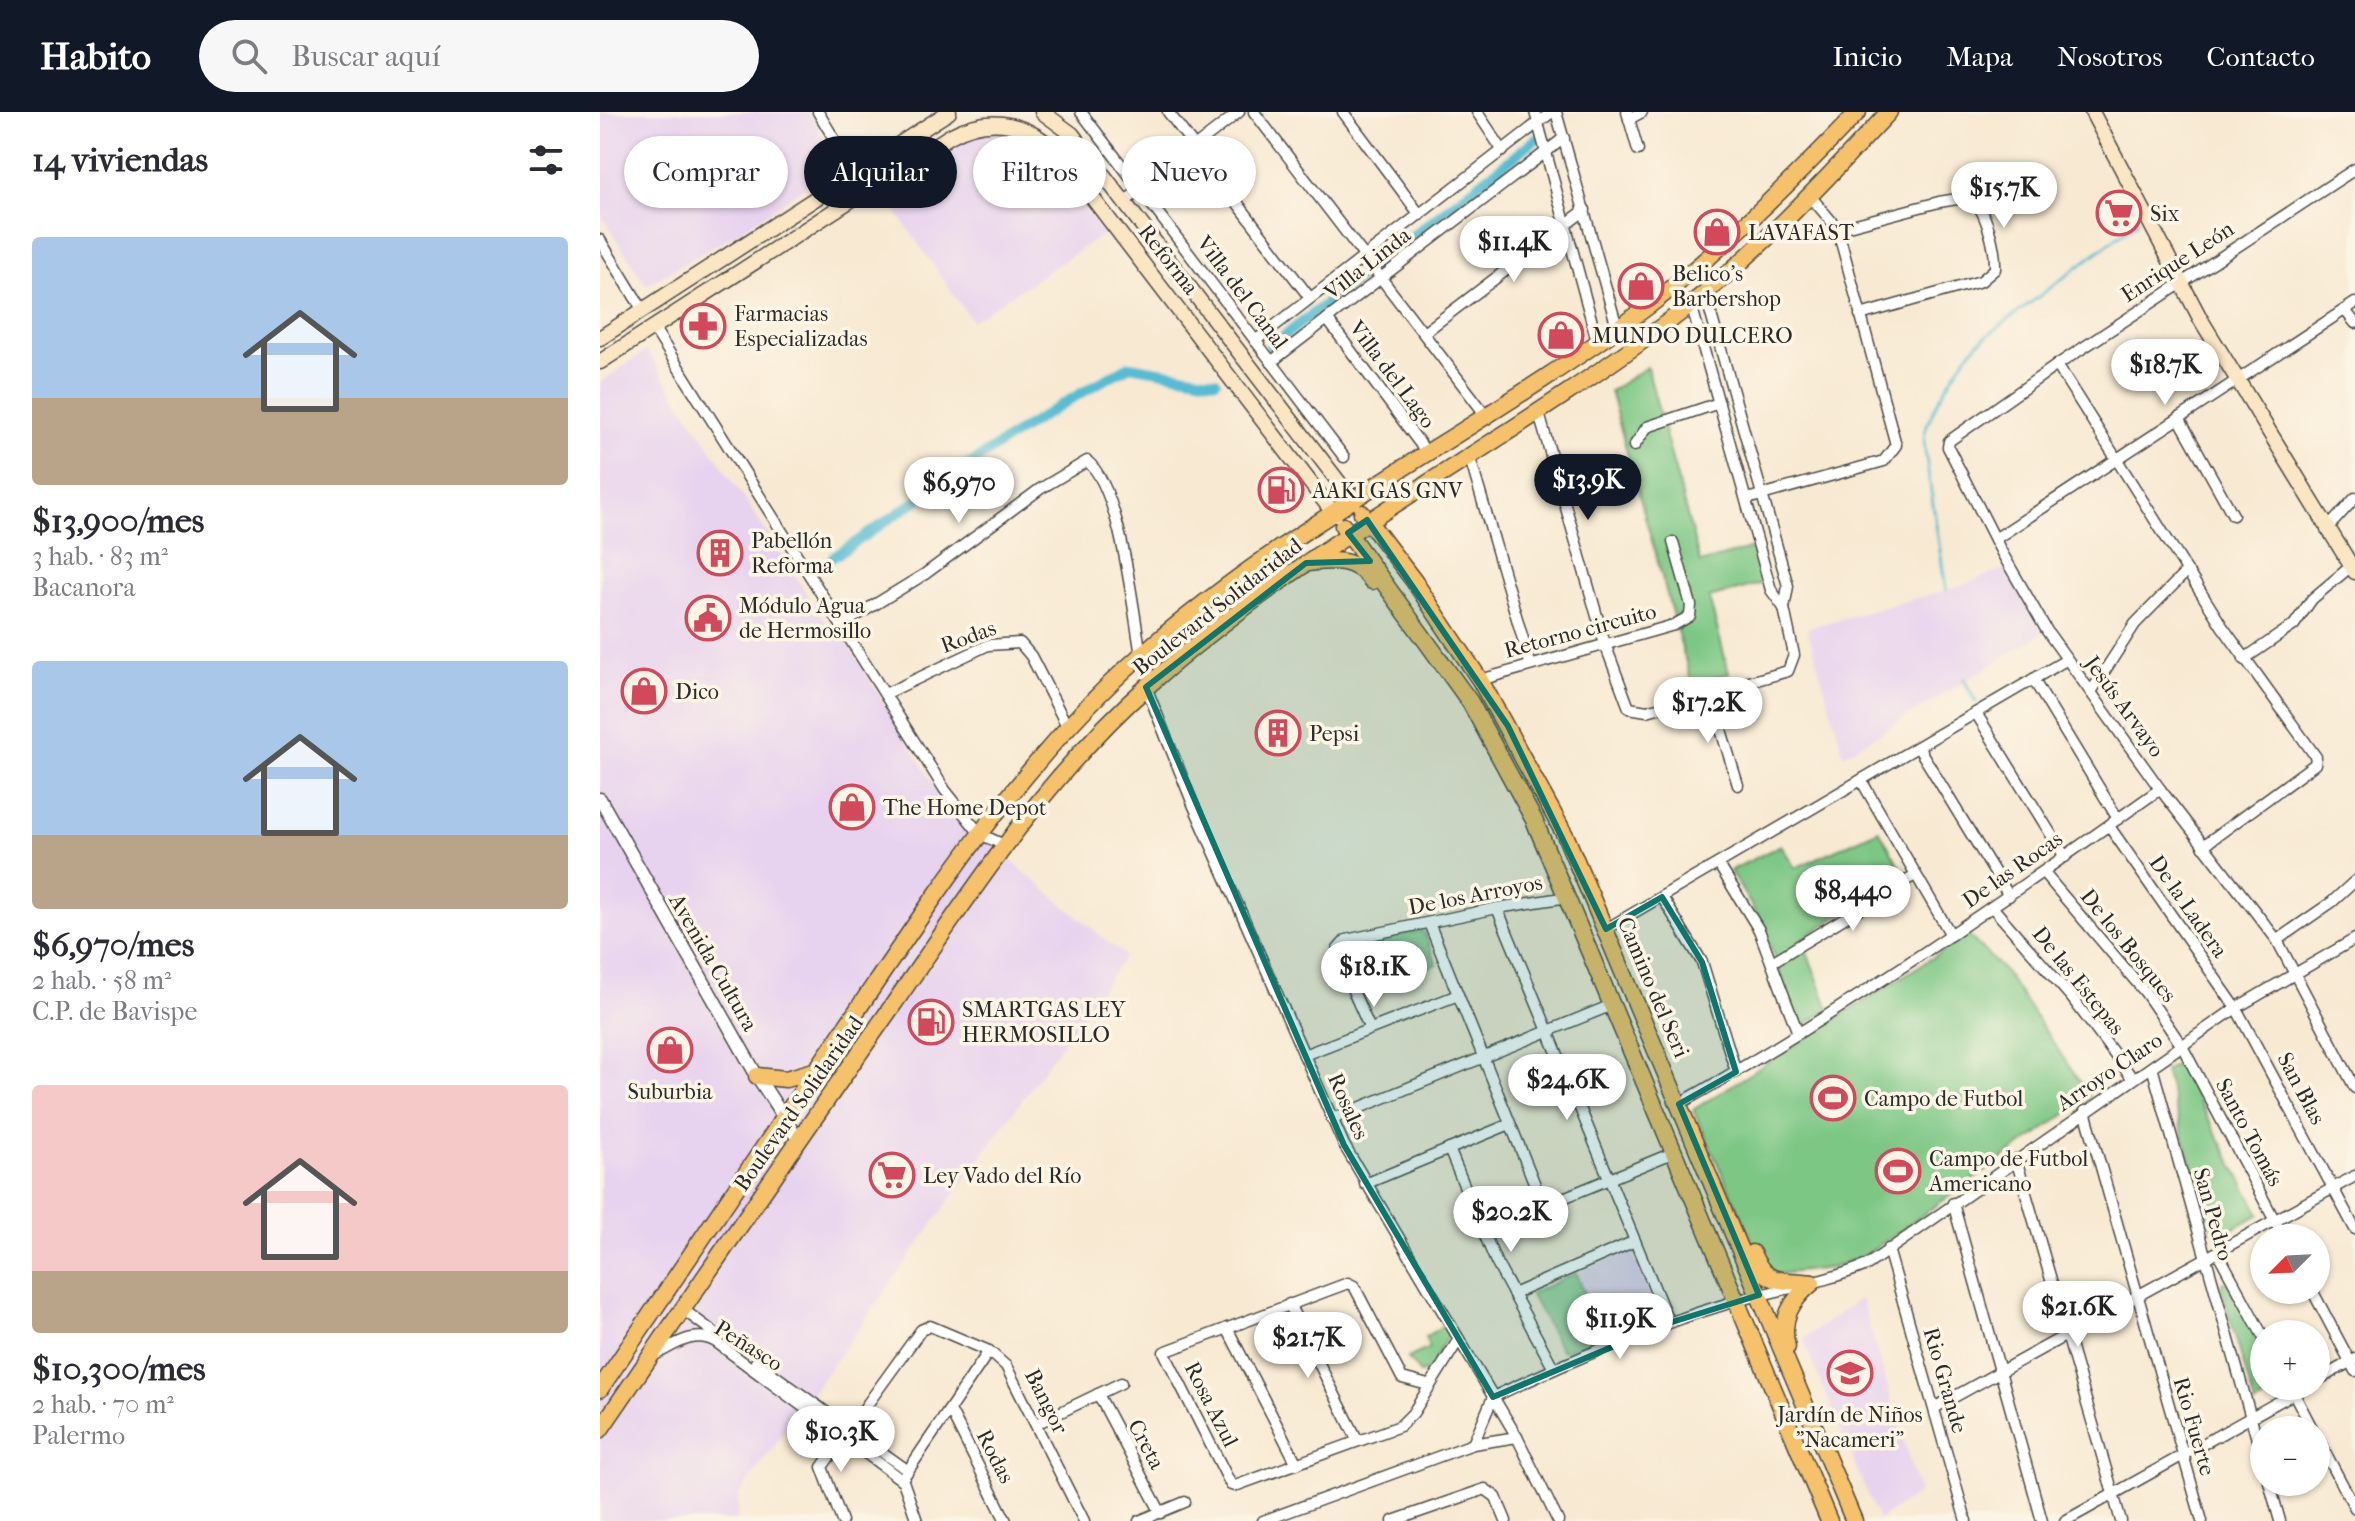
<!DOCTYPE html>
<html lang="es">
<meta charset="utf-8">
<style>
body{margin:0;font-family:"IM FELL French Canon",serif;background:#f7f7f7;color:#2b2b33;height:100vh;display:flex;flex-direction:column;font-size:30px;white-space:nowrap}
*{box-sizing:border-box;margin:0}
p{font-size:26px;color:#7c7c81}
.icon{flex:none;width:44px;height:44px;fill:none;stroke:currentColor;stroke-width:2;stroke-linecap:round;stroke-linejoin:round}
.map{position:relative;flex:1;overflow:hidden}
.side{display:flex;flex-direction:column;background:#fff;width:600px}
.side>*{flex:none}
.guide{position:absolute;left:24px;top:24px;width:760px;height:72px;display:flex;gap:16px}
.needle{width:52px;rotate:246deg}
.buttons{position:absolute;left:1650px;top:1112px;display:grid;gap:16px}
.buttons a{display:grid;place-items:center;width:80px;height:80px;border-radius:50%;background:#fff;box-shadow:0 2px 6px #0004;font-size:40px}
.price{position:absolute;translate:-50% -68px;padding:0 18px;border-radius:28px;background:#fff;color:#222;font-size:26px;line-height:52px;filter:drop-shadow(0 2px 4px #0008)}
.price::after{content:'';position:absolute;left:50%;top:48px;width:24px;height:18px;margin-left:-12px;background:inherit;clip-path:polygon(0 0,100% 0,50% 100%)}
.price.active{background:#111827;color:#fff}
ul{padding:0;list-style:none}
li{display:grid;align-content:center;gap:16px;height:424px;padding:0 32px}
li span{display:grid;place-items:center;height:248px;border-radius:8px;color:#555}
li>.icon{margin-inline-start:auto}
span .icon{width:144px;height:144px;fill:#fffc;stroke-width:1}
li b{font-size:34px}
h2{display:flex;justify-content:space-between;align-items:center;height:96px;padding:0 32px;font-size:34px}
.chip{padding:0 28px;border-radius:36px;background:#fff;box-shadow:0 2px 6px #0004;font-size:28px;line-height:72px}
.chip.active{background:#111827;color:#fff}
header{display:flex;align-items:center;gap:48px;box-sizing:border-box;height:112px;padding:0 40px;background:#111827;color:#fff}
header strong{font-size:38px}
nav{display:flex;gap:44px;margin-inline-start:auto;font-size:28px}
.search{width:560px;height:72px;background:#f7f7f7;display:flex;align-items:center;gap:20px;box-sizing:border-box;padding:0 28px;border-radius:44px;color:#7c7c81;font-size:30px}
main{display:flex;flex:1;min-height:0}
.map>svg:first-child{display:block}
.built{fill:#e7d2ef}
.green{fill:#7dc785;stroke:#547958;stroke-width:2}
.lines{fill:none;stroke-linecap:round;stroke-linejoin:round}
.stream{stroke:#55bcd3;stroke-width:3}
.canal{stroke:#55bcd3;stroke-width:10}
.minor-casing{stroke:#4a4844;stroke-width:13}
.tertiary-casing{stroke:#4a4844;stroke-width:15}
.secondary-casing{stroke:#4a4844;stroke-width:17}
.primary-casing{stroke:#4a4844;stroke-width:19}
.minor{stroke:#fff;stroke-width:10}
.tertiary{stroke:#fff;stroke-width:12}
.secondary{stroke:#fbe6c4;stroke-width:14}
.primary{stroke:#f5c16b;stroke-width:16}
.marked{fill:#0f766e;fill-opacity:0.2;stroke:#0f766e;stroke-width:6;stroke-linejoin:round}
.labels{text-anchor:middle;stroke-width:7;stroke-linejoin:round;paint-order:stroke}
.poi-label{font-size:22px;fill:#2b2b2b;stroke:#fcf5e5;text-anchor:start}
.street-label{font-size:22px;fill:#2b2b2b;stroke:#fcf5e5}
</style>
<header>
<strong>Habito</strong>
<div class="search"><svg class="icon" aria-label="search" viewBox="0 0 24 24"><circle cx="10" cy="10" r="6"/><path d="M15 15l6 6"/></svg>Buscar aquí</div>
<nav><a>Inicio</a><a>Mapa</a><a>Nosotros</a><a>Contacto</a></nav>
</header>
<main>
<section class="side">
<h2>14 viviendas<svg class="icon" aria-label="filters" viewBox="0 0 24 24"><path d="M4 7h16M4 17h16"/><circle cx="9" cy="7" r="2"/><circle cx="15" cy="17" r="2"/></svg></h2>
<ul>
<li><span style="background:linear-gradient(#a9c7e8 65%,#b9a48a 0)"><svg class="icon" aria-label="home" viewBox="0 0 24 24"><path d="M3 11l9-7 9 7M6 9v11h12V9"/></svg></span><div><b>$13,900/mes</b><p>3 hab. · 83 m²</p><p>Bacanora</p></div></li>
<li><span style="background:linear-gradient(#a9c7e8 70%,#b9a48a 0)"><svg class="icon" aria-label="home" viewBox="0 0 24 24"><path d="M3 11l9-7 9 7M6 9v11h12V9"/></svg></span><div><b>$6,970/mes</b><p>2 hab. · 58 m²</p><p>C.P. de Bavispe</p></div></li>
<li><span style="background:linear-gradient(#f6c9c9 75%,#b9a48a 0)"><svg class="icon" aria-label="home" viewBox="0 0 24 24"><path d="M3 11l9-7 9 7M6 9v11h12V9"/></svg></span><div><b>$10,300/mes</b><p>2 hab. · 70 m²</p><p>Palermo</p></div></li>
</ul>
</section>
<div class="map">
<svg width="1755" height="1409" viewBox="0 0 1755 1409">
<rect width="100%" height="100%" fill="#fcf5e5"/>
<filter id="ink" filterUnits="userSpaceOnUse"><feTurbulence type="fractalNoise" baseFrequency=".0125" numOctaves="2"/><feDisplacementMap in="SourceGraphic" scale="16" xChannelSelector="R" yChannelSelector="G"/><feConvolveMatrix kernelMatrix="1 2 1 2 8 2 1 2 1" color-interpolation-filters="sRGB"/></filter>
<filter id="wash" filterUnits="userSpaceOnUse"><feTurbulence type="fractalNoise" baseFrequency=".006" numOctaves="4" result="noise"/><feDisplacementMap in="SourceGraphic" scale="32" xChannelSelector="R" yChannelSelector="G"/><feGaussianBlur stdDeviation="1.8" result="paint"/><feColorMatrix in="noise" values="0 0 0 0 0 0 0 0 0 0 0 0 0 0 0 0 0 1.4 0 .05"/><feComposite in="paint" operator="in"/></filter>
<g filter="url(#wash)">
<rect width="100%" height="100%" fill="#f8e9d2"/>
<g class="built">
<polygon points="0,0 210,0 234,47 233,55 141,119 46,173 0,101"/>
<polygon points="386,14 431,23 504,122 372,209 281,78 367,20"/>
<polygon points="46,238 234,523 243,523 348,696 525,844 139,1383 137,1409 0,1409 0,271"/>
<polygon points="1406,456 1443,521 1244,643 1207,516 1357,475"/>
<polygon points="1032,1138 1061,1204 1004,1225 976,1161"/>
<polygon points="1261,1186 1319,1381 1278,1408 1203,1227"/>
</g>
<g class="green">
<polygon points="1047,255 1100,451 1153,436 1163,471 1109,486 1129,561 1092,572 1010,279"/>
<polygon points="1279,718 1304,762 1202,827 1229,897 1200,916 1161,809 1130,759 1181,733 1195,756"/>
<polygon points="823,818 837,852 787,871 770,829"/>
<polygon points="1368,823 1405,860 1490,985 1264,1144 1231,1156 1178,1162 1163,1151 1093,998"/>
<polygon points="1578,951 1660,1102 1617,1125 1605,1102 1565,959"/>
<polygon points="976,1161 1004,1225 962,1239 930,1182"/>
<polygon points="1623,1170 1628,1171 1664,1239 1664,1274 1684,1276 1655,1293 1621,1174"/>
<polygon points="843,1214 848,1222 830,1258 820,1261 808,1246 829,1236 825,1225"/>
</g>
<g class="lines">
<g class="stream">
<path d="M1346,478L1326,346C1325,337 1323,328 1325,320C1331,296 1362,247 1379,230L1537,110"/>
<polyline points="1364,567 1376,590"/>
</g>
<g class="canal">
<polyline points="670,235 936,27"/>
<path d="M232,446C330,381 425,309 530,254L616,269"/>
</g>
</g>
</g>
<g filter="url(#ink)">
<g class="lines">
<g class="minor-casing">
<g id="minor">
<polyline points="218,0 265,78"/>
<polyline points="481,0 744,345"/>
<polyline points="568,0 710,186"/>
<polyline points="654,0 885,302"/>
<polyline points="743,0 820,103"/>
<polyline points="877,0 903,39"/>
<polyline points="935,0 997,229"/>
<polyline points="956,0 1017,215"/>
<polyline points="1027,0 1038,38"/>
<polyline points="1029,7 1042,0"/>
<polyline points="1755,57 1457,253 1349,329 1348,335 1402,441 1447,519 1560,677 1677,828 1755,976"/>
<polyline points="523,91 639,0"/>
<path d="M1237,117L1339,90L1369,85C1386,94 1396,138 1395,157L1381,169L1260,203"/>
<polyline points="0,128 42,197"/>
<polyline points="1091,192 1171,478 1184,496"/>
<polyline points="1745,198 1755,211"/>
<polyline points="727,207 827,341"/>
<polyline points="53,215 345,678 380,722 404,733"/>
<polyline points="825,220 985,98"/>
<polyline points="655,229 952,0"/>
<polyline points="671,250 964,26"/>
<polyline points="1457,253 1622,514 1716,645 1715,652 1603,734"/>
<polyline points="938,298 1005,532 1029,596 1047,599 1188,559 1194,543 1184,496 1188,474 1105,181"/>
<polyline points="1579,306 1633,403"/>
<polyline points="1034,334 1047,315 1119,291"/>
<polyline points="869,343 930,551"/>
<polyline points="1147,387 1284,349 1296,333 1240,126 1232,110 1211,85"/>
<polyline points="1726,418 1755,386"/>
<polyline points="1395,427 1755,191"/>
<path d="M243,512L325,462L440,377L487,349C521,376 533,499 541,543"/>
<polyline points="1644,547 1694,513 1712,487 1750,455"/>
<polyline points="1433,567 1518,707"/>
<polyline points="880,568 1074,513 1090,504 1091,493 1073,430"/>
<polyline points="546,575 593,692 744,1033 917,1325 958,1409"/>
<polyline points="1491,580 1535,512 1587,459"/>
<polyline points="285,582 388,533 420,531 431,544 468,616"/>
<polyline points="1110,582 1138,673"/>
<polyline points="1376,601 1465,745"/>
<polyline points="1318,635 1409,784"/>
<polyline points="1261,668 1351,823"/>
<polyline points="1509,714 1636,896 1755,1117"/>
<polyline points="1119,753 1159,818 1198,921"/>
<polyline points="1443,760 1545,880 1582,934 1684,1126"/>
<polyline points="1062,785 1102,850 1136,960"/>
<polyline points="897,796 1069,1211"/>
<polyline points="1393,796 1472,886 1533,967"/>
<polyline points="829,811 944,1095"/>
<polyline points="1006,817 1466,548"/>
<polyline points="1677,828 1732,790 1755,769"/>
<polyline points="1172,850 1315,763"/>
<polyline points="770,917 738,845 738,837 746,828 897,796 968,785"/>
<polyline points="704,943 858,883"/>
<polyline points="1552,955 1664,1352"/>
<path d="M1079,992C1246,898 1404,788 1560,677"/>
<polyline points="1485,999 1602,1409"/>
<polyline points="732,1007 1012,893"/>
<polyline points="849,1037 896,1150 954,1257"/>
<polyline points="1416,1047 1521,1409"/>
<polyline points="765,1072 910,1012"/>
<polyline points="1353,1091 1442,1409"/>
<polyline points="883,1119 1075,1040"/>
<polyline points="1288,1137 1366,1409"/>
<polyline points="1618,1141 1664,1226"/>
<polyline points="1712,1178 1755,1259"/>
<polyline points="913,1182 1035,1129"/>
<polyline points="689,1192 758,1329"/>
<polyline points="81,1196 120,1225"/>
<polyline points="627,1216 697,1352"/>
<path d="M55,1243C74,1233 95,1217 116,1230L303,1369L317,1409"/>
<polyline points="156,1250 307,1358"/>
<polyline points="1716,1269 1755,1247"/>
<polyline points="828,1273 802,1266 754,1174 748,1171 564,1240 631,1373 635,1374 800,1314 813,1301 859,1227"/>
<polyline points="1690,1274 1713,1318"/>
<polyline points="498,1282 561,1401"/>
<polyline points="1334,1296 1755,1064"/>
<polyline points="350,1298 406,1409"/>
<polyline points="436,1312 521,1271"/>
<polyline points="1716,1323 1755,1396"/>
<path d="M873,1332L893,1285C968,1250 1046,1216 1126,1192C1173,1178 1221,1172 1267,1153L1636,896L1755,827"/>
<polyline points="305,1363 389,1239"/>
<polyline points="1669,1370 1680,1409"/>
<polyline points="242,1409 222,1355 321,1218 330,1214 389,1239 406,1254 484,1409"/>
<polyline points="539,1409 585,1390"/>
<polyline points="663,1409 873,1332 917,1325"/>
<polyline points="793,1409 885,1377 896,1385 906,1409"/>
<polyline points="1465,1409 1707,1274"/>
</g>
</g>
<g class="tertiary-casing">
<polyline id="tertiary" points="0,687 157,964 199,1029"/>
</g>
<g class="secondary-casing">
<g id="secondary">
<polyline points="442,0 472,22 754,390"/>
<polyline points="1492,0 1601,208 1755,460"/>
<polyline points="0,226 349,0"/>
<path d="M0,250L350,24C392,1 431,11 462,46L735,403"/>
</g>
</g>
<g class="primary-casing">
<g id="primary">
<polyline points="762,401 814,469 880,568 966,725 1254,1409"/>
<polyline points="743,414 870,590 934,708 1229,1409"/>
<path d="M707,451C735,448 754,445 772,469"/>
<polyline points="157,964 186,967 217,958"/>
<path d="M1152,1141C1167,1175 1181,1167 1212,1171"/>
<path d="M1187,1235C1180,1207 1191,1189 1212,1171"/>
<path d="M0,1277C80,1159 160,1040 241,922C331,790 419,651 540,544C695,407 886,316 1051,192C1126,135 1193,68 1258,0"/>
<path d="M0,1318C97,1176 194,1034 293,893C371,781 446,663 550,572C710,430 902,335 1072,207C1153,146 1220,74 1289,0"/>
</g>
</g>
<use href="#minor" class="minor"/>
<use href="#tertiary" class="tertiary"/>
<use href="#secondary" class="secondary"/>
<use href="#primary" class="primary"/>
</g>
</g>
<path class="marked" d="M767,408L908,614L1006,817L1062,785L1102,850L1136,960L1079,992L1159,1183L1069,1211L893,1285L744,1033L546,575L706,451L770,449L748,421Z"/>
<defs>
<g id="supermarket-ring" transform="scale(2.3)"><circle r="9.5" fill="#fcf5e5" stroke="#d1495b" stroke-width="1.5"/><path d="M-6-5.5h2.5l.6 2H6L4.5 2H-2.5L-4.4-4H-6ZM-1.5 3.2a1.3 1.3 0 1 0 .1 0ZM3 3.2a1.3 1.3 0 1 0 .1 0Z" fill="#d1495b"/></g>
<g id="shop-ring" transform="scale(2.3)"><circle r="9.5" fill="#fcf5e5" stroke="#d1495b" stroke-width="1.5"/><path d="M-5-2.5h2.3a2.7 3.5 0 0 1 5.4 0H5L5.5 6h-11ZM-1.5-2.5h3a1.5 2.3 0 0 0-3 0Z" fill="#d1495b"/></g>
<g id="pharmacy-ring" transform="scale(2.3)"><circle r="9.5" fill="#fcf5e5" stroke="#d1495b" stroke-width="1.5"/><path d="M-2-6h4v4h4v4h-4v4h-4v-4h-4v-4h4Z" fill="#d1495b"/></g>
<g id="fuel-ring" transform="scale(2.3)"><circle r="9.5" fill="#fcf5e5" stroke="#d1495b" stroke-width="1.5"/><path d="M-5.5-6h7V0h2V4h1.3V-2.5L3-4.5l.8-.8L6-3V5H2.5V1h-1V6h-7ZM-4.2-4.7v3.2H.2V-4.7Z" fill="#d1495b"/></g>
<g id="building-ring" transform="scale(2.3)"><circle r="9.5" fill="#fcf5e5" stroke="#d1495b" stroke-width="1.5"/><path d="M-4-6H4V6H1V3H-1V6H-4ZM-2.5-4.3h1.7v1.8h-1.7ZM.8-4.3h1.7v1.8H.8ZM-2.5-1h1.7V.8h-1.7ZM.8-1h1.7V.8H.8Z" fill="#d1495b"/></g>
<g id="civic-ring" transform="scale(2.3)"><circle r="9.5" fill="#fcf5e5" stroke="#d1495b" stroke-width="1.5"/><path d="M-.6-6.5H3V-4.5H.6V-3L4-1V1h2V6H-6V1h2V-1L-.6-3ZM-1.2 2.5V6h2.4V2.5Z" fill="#d1495b"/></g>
<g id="stadium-ring" transform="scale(2.3)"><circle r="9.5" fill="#fcf5e5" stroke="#d1495b" stroke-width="1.5"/><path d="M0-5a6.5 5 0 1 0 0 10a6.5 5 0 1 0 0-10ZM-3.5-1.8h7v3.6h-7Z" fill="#d1495b"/></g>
<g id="school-ring" transform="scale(2.3)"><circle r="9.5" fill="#fcf5e5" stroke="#d1495b" stroke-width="1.5"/><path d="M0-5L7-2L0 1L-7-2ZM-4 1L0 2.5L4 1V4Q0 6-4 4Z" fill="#d1495b"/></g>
</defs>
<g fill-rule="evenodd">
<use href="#supermarket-ring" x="1519" y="101"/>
<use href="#shop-ring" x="1117" y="120"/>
<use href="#shop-ring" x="1041" y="174"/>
<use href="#pharmacy-ring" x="103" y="214"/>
<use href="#shop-ring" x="961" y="223"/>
<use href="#fuel-ring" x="681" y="378"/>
<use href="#building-ring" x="120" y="441"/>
<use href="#civic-ring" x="108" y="506"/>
<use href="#shop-ring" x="44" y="579"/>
<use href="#building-ring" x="678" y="621"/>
<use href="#shop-ring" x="252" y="695"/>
<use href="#fuel-ring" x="331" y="910"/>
<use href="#shop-ring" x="70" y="938"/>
<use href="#stadium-ring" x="1233" y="986"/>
<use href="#stadium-ring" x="1298" y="1059"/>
<use href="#supermarket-ring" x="292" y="1063"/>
<use href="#school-ring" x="1250" y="1261"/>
</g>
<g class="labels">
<g class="poi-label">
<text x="1550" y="109">Six</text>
<text x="1148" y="128">LAVAFAST</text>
<text x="1072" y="169">Belico's<tspan x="1072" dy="25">Barbershop</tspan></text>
<text x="134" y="209">Farmacias<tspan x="134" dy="25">Especializadas</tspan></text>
<text x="992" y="231">MUNDO DULCERO</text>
<text x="712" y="386">AAKI GAS GNV</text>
<text x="151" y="436">Pabellón<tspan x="151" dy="25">Reforma</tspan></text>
<text x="139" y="501">Módulo Agua<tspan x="139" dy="25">de Hermosillo</tspan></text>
<text x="75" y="587">Dico</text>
<text x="709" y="629">Pepsi</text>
<text x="283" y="703">The Home Depot</text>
<text x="362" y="905">SMARTGAS LEY<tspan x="362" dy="25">HERMOSILLO</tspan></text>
<text x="70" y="987" text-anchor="middle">Suburbia</text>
<text x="1264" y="994">Campo de Futbol</text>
<text x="1329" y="1054">Campo de Futbol<tspan x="1329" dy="25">Americano</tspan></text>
<text x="323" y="1071">Ley Vado del Río</text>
<text x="1250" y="1310" text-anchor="middle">Jardín de Niños<tspan x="1250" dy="25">"Nacameri"</tspan></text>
</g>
<g class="street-label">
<text transform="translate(569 147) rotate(52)" y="8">Reforma</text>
<text transform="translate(1577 149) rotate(-33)" y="8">Enrique León</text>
<text transform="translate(767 151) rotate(-38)" y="8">Villa Linda</text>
<text transform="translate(643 180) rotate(53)" y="8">Villa del Canal</text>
<text transform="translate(793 262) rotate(53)" y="8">Villa del Lago</text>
<text transform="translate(617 494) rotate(-38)" y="8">Boulevard Solidaridad</text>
<text transform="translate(980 518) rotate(-15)" y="8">Retorno circuito</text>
<text transform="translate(368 524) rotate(-20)" y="8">Rodas</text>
<text transform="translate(1525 594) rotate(54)" y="8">Jesús Arvayo</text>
<text transform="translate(1412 757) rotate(-35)" y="8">De las Rocas</text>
<text transform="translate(875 782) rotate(-11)" y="8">De los Arroyos</text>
<text transform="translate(1589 794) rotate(55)" y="8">De la Ladera</text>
<text transform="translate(1529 833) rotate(51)" y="8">De los Bosques</text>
<text transform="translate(114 850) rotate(60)" y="8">Avenida Cultura</text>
<text transform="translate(1479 868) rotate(51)" y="8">De las Estepas</text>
<text transform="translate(1054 875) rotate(67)" y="8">Camino del Seri</text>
<text transform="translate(1509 959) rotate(-34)" y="8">Arroyo Claro</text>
<text transform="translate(1702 976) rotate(62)" y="8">San Blas</text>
<text transform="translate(198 991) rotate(-55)" y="8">Boulevard Solidaridad</text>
<text transform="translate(749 994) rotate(66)" y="8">Rosales</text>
<text transform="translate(1650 1020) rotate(62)" y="8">Santo Tomás</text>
<text transform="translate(1614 1102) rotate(74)" y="8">San Pedro</text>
<text transform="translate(149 1233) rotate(32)" y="8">Peñasco</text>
<text transform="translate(1346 1268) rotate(74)" y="8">Rio Grande</text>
<text transform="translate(447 1289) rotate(63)" y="8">Bangor</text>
<text transform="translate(612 1292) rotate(63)" y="8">Rosa Azul</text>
<text transform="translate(1595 1314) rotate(74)" y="8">Rio Fuerte</text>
<text transform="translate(547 1332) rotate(62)" y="8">Creta</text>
<text transform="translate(396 1344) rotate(63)" y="8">Rodas</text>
</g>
</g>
</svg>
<div class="buttons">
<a><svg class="needle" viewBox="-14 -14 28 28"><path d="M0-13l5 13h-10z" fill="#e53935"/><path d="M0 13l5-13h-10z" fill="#7c7c81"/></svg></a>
<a>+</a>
<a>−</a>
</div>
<b class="price" style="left:1404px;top:118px">$15.7K</b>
<b class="price" style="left:914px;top:172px">$11.4K</b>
<b class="price" style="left:1565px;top:295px">$18.7K</b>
<b class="price active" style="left:988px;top:410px">$13.9K</b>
<b class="price" style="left:359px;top:413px">$6,970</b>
<b class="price" style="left:1108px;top:633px">$17.2K</b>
<b class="price" style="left:1253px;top:821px">$8,440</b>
<b class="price" style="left:774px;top:897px">$18.1K</b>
<b class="price" style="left:967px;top:1010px">$24.6K</b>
<b class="price" style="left:911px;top:1142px">$20.2K</b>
<b class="price" style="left:1478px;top:1237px">$21.6K</b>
<b class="price" style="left:1020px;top:1249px">$11.9K</b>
<b class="price" style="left:708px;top:1268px">$21.7K</b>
<b class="price" style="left:241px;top:1362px">$10.3K</b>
<div class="guide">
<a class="chip">Comprar</a>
<a class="chip active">Alquilar</a>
<a class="chip">Filtros</a>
<a class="chip">Nuevo</a>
</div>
</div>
</main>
